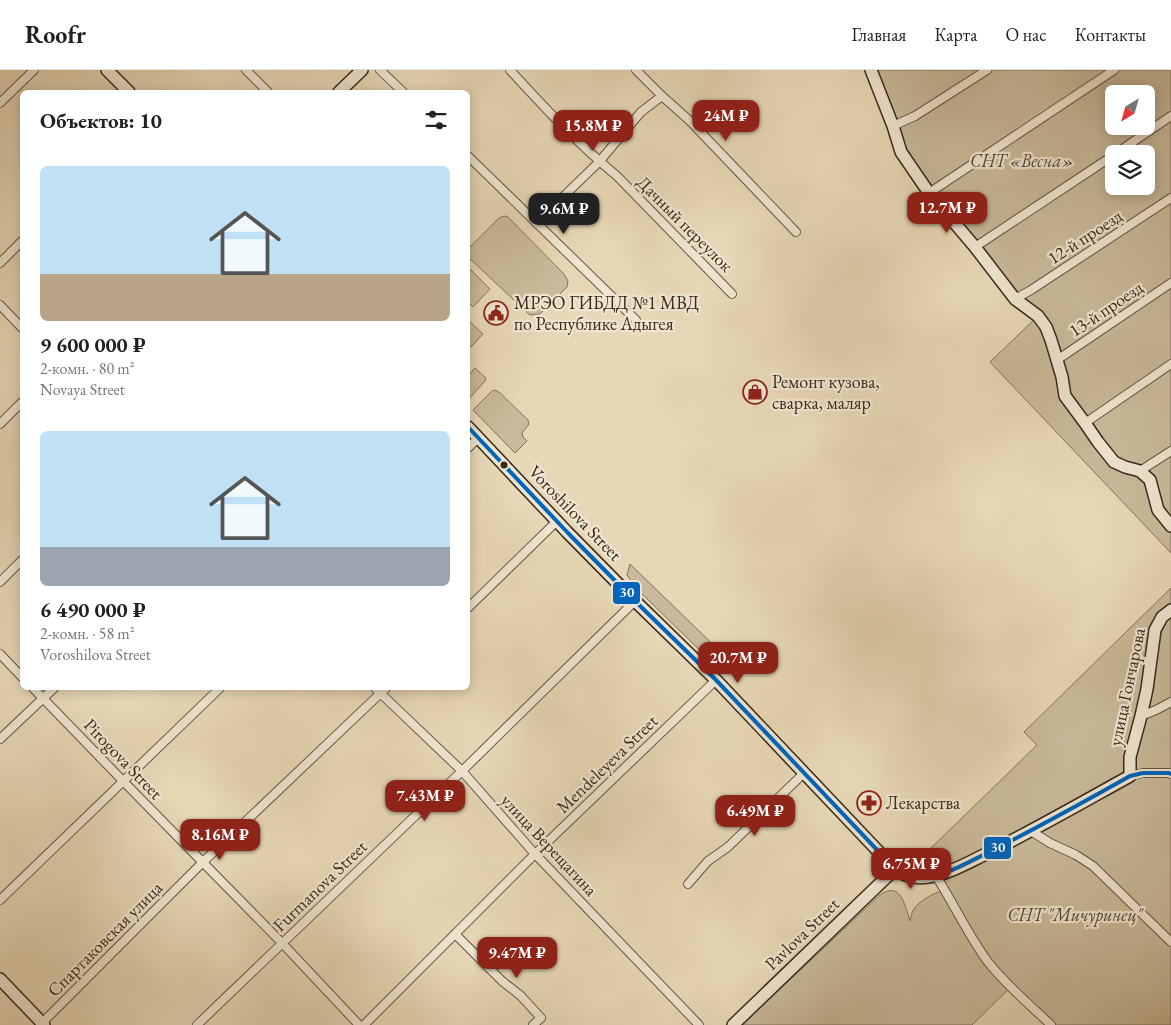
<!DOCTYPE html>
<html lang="ru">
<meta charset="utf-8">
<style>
body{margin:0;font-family:"EB Garamond",serif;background:#f2f2f2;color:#202124;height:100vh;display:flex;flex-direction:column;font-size:19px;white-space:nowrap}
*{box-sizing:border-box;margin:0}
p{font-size:16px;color:#757577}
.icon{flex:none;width:28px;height:28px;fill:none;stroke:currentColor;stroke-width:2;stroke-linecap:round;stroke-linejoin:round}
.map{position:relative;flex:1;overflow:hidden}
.details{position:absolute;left:20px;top:20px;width:450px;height:600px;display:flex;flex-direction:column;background:#fff;border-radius:8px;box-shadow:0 2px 12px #0003}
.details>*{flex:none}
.needle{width:32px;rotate:217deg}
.tools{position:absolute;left:1105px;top:15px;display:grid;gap:10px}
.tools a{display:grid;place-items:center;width:50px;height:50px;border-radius:8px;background:#fff;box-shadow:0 2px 12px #0003;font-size:25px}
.price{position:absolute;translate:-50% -42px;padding:0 11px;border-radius:10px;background:#8f2418;color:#fff;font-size:16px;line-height:32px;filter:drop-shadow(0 1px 2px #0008)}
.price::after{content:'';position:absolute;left:50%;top:30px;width:15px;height:11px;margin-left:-8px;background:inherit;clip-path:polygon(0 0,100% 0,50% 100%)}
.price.active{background:#222;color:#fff}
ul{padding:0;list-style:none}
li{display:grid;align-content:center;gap:10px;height:265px;padding:0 20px}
li span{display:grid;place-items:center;height:155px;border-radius:8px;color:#555}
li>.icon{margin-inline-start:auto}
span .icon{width:90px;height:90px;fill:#fffc;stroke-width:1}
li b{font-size:21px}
h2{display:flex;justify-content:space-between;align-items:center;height:60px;padding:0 20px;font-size:21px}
header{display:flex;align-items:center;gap:30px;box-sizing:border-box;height:70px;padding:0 25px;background:#fff;border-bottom:1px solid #e0e0e0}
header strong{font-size:24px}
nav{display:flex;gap:28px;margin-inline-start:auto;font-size:18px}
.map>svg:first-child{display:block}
.green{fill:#c9ba9b;stroke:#81725a;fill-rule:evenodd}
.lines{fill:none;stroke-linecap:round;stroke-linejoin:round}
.street-casing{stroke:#645540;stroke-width:10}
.secondary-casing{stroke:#392a19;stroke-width:14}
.street{stroke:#efe5d0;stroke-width:8}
.secondary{stroke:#efe5d0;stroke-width:11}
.bus-1-casing{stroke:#efe5d0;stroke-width:8}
.bus-1{stroke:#0065bd;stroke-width:4}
.bus-dot{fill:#392a19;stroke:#efe5d0;stroke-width:2}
.labels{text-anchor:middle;stroke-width:4.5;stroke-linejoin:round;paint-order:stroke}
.park-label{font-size:18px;font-style:italic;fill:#564733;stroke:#efe5d0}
.street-label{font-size:18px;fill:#392a19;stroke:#efe5d0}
.poi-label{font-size:18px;fill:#392a19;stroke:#efe5d0;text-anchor:start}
.line-badge{stroke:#efe5d0;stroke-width:2}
.badge-label{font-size:14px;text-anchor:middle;font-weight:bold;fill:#fff}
</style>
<header>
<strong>Roofr</strong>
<nav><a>Главная</a><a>Карта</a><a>О нас</a><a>Контакты</a></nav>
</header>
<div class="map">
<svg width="1171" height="955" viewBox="0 0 1171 955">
<rect width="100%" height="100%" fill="#e7d7b6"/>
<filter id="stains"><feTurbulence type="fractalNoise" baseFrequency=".004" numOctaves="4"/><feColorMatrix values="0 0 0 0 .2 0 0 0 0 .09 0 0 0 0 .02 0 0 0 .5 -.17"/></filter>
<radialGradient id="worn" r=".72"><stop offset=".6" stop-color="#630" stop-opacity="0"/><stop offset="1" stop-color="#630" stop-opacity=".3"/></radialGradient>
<g class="green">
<path d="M871,0H1171V483L990,292L1038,246L1015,229L901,82ZM1114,24H1146V56H1114ZM1114,84H1146V116H1114Z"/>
<polygon points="505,146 508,147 564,204 568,211 567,217 540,244 530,245 468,187 469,178 499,148"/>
<polygon points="468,197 490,219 473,237 468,232"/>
<polygon points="468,250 483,264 470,278 468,276"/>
<polygon points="475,298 486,308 485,311 468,330 468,306"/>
<polygon points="495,320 499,322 528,350 529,354 522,363 523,367 527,371 515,383 473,340 492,321"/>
<polygon points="630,494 729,590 716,596 638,520 627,505"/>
<path d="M1171,518V955H1051L1011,917L972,955H742L880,825C901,810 905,836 910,851C911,848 911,845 912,843C915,833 933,823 942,821L927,782L1037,675L1024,662Z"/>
</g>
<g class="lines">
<g class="street-casing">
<g id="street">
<polyline points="246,0 268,22"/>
<polyline points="380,0 403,22"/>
<path d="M510,0C544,37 578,74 617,106L732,224"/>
<polyline points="636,0 662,26 690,51 796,162"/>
<polyline points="0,33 34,0"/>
<polyline points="893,56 915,46 987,0"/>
<polyline points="1115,84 1171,46"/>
<polyline points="468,86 636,250"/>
<polyline points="929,123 1114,0"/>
<polyline points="536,153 599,92 641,42 662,26"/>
<polyline points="975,177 1114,85"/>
<polyline points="0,193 22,171"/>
<polyline points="1015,229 1031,220 1171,128"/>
<polyline points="0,235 22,258"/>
<polyline points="1057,290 1171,213"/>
<polyline points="1085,353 1171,294"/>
<polyline points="0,354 22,332"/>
<polyline points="468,378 478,368"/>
<polyline points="1140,401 1171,381"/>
<polyline points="0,512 22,490"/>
<polyline points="468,538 557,451"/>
<polyline points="0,584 22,607"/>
<polyline points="33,618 123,711 282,873 359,955"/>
<polyline points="375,618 462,701 535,784 699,955"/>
<polyline points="1141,646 1156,640 1171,632"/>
<polyline points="0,669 54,618"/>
<polyline points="1130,706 1143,703 1169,703 1171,704"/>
<polyline points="1031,761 1050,773 1076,785 1093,796 1171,872"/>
<path d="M936,806C954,834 968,865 988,892C1006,915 1030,935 1051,955"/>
<polyline points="688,814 708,791 728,777 805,702"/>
<polyline points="0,830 220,618"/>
<polyline points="455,864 502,911 521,926 541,948 533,955"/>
<polyline points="40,955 203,792 386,618"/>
<polyline points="197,955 462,701 635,531"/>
<polyline points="364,955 535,784 716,610"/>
</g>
</g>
<g class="secondary-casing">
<g id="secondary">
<polyline points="107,0 129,22"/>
<polyline points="871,0 893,56 901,82 929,123 975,177 1015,229 1038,246 1046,257 1051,270 1062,307 1065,326 1085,353 1098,372 1114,392 1125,397 1140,401 1150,410 1158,440 1171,456"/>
<polyline points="339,22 362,0"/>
<path d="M468,357L567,462L635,531L716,610L895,799C904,806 916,809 928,807C949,804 969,792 988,783C1036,759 1083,732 1130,706V687L1141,646L1147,619L1155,560L1162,547L1171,540"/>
<polyline points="0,909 44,955"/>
<polyline points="733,955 895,799"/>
</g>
</g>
<use href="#street" class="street"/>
<use href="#secondary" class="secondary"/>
<g class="bus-1-casing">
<path id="bus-1" d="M468,357L567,462L635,531L716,610L898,802C908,806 917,809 928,807C948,804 967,793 985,784C1034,760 1082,733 1130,706L1143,703H1169L1171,704"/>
</g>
<use href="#bus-1" class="bus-1"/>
</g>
<defs>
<g id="civic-ring" transform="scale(1.25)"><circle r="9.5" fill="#efe5d0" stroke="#8f2418" stroke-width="1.5"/><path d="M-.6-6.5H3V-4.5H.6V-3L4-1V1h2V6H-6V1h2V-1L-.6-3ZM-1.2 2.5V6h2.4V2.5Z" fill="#8f2418"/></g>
<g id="shop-ring" transform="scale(1.25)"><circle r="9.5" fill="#efe5d0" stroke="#8f2418" stroke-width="1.5"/><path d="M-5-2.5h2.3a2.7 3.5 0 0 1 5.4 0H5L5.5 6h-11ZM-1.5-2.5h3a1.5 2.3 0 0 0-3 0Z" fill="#8f2418"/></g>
<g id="pharmacy-ring" transform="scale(1.25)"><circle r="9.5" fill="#efe5d0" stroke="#8f2418" stroke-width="1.5"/><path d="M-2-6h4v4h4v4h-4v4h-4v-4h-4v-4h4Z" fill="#8f2418"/></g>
</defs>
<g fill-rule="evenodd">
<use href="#civic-ring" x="496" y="243"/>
<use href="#shop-ring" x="755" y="322"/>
<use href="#pharmacy-ring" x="869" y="733"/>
</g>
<circle class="bus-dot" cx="504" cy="395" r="4.5"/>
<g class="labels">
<g class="park-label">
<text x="1022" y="97">СНТ «Весна»</text>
<text x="1075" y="851">СНТ "Мичуринец"</text>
</g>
<g class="street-label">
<text transform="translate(685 154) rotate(45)" y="6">Дачный переулок</text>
<text transform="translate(1085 167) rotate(-33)" y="6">12-й проезд</text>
<text transform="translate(1106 239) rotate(-34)" y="6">13-й проезд</text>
<text transform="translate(575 443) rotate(46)" y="6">Voroshilova Street</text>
<text transform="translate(1127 617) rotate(-78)" y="6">улица Гончарова</text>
<text transform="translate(123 689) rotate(46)" y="6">Pirogova Street</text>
<text transform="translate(607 694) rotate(-44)" y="6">Mendeleyeva Street</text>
<text transform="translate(549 775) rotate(47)" y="6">улица Верещагина</text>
<text transform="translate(320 816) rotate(-44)" y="6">Furmanova Street</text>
<text transform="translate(802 864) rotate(-44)" y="6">Pavlova Street</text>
<text transform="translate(105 869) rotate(-45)" y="6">Спартаковская улица</text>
</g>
<g class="poi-label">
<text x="514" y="239">МРЭО ГИБДД №1 МВД<tspan x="514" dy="21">по Республике Адыгея</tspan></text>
<text x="772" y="318">Ремонт кузова,<tspan x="772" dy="21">сварка, маляр</tspan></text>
<text x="886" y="739">Лекарства</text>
</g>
</g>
<g class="line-badge">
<rect x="612" y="511" width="29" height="24" rx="5" fill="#0065bd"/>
<rect x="983" y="766" width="29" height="24" rx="5" fill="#0065bd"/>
</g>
<g class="badge-label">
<text x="627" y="527">30</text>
<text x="998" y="782">30</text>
</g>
<rect width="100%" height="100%" filter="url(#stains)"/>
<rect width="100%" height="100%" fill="url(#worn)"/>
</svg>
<div class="tools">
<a><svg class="needle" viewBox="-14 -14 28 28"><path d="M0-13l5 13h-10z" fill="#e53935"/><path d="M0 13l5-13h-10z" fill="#757577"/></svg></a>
<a><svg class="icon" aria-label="layers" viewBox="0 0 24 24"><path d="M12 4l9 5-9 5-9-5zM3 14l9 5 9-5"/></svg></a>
</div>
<b class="price" style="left:726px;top:72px">24M ₽</b>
<b class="price" style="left:593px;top:82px">15.8M ₽</b>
<b class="price" style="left:947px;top:164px">12.7M ₽</b>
<b class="price active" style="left:564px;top:165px">9.6M ₽</b>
<b class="price" style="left:738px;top:614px">20.7M ₽</b>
<b class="price" style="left:425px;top:752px">7.43M ₽</b>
<b class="price" style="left:755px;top:767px">6.49M ₽</b>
<b class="price" style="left:220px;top:791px">8.16M ₽</b>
<b class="price" style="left:911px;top:820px">6.75M ₽</b>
<b class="price" style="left:517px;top:909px">9.47M ₽</b>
<section class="details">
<h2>Объектов: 10<svg class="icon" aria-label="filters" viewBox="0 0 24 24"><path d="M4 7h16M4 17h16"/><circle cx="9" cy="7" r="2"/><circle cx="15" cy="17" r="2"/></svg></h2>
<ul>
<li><span style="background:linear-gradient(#bfe0f5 70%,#b9a48a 0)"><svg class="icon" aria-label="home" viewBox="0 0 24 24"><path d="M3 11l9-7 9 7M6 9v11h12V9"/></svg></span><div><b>9 600 000 ₽</b><p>2-комн. · 80 m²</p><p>Novaya Street</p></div></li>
<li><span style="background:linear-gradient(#bfe0f5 75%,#9aa5b1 0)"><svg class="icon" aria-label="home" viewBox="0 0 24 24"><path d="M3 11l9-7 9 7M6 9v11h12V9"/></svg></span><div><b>6 490 000 ₽</b><p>2-комн. · 58 m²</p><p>Voroshilova Street</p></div></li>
</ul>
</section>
</div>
